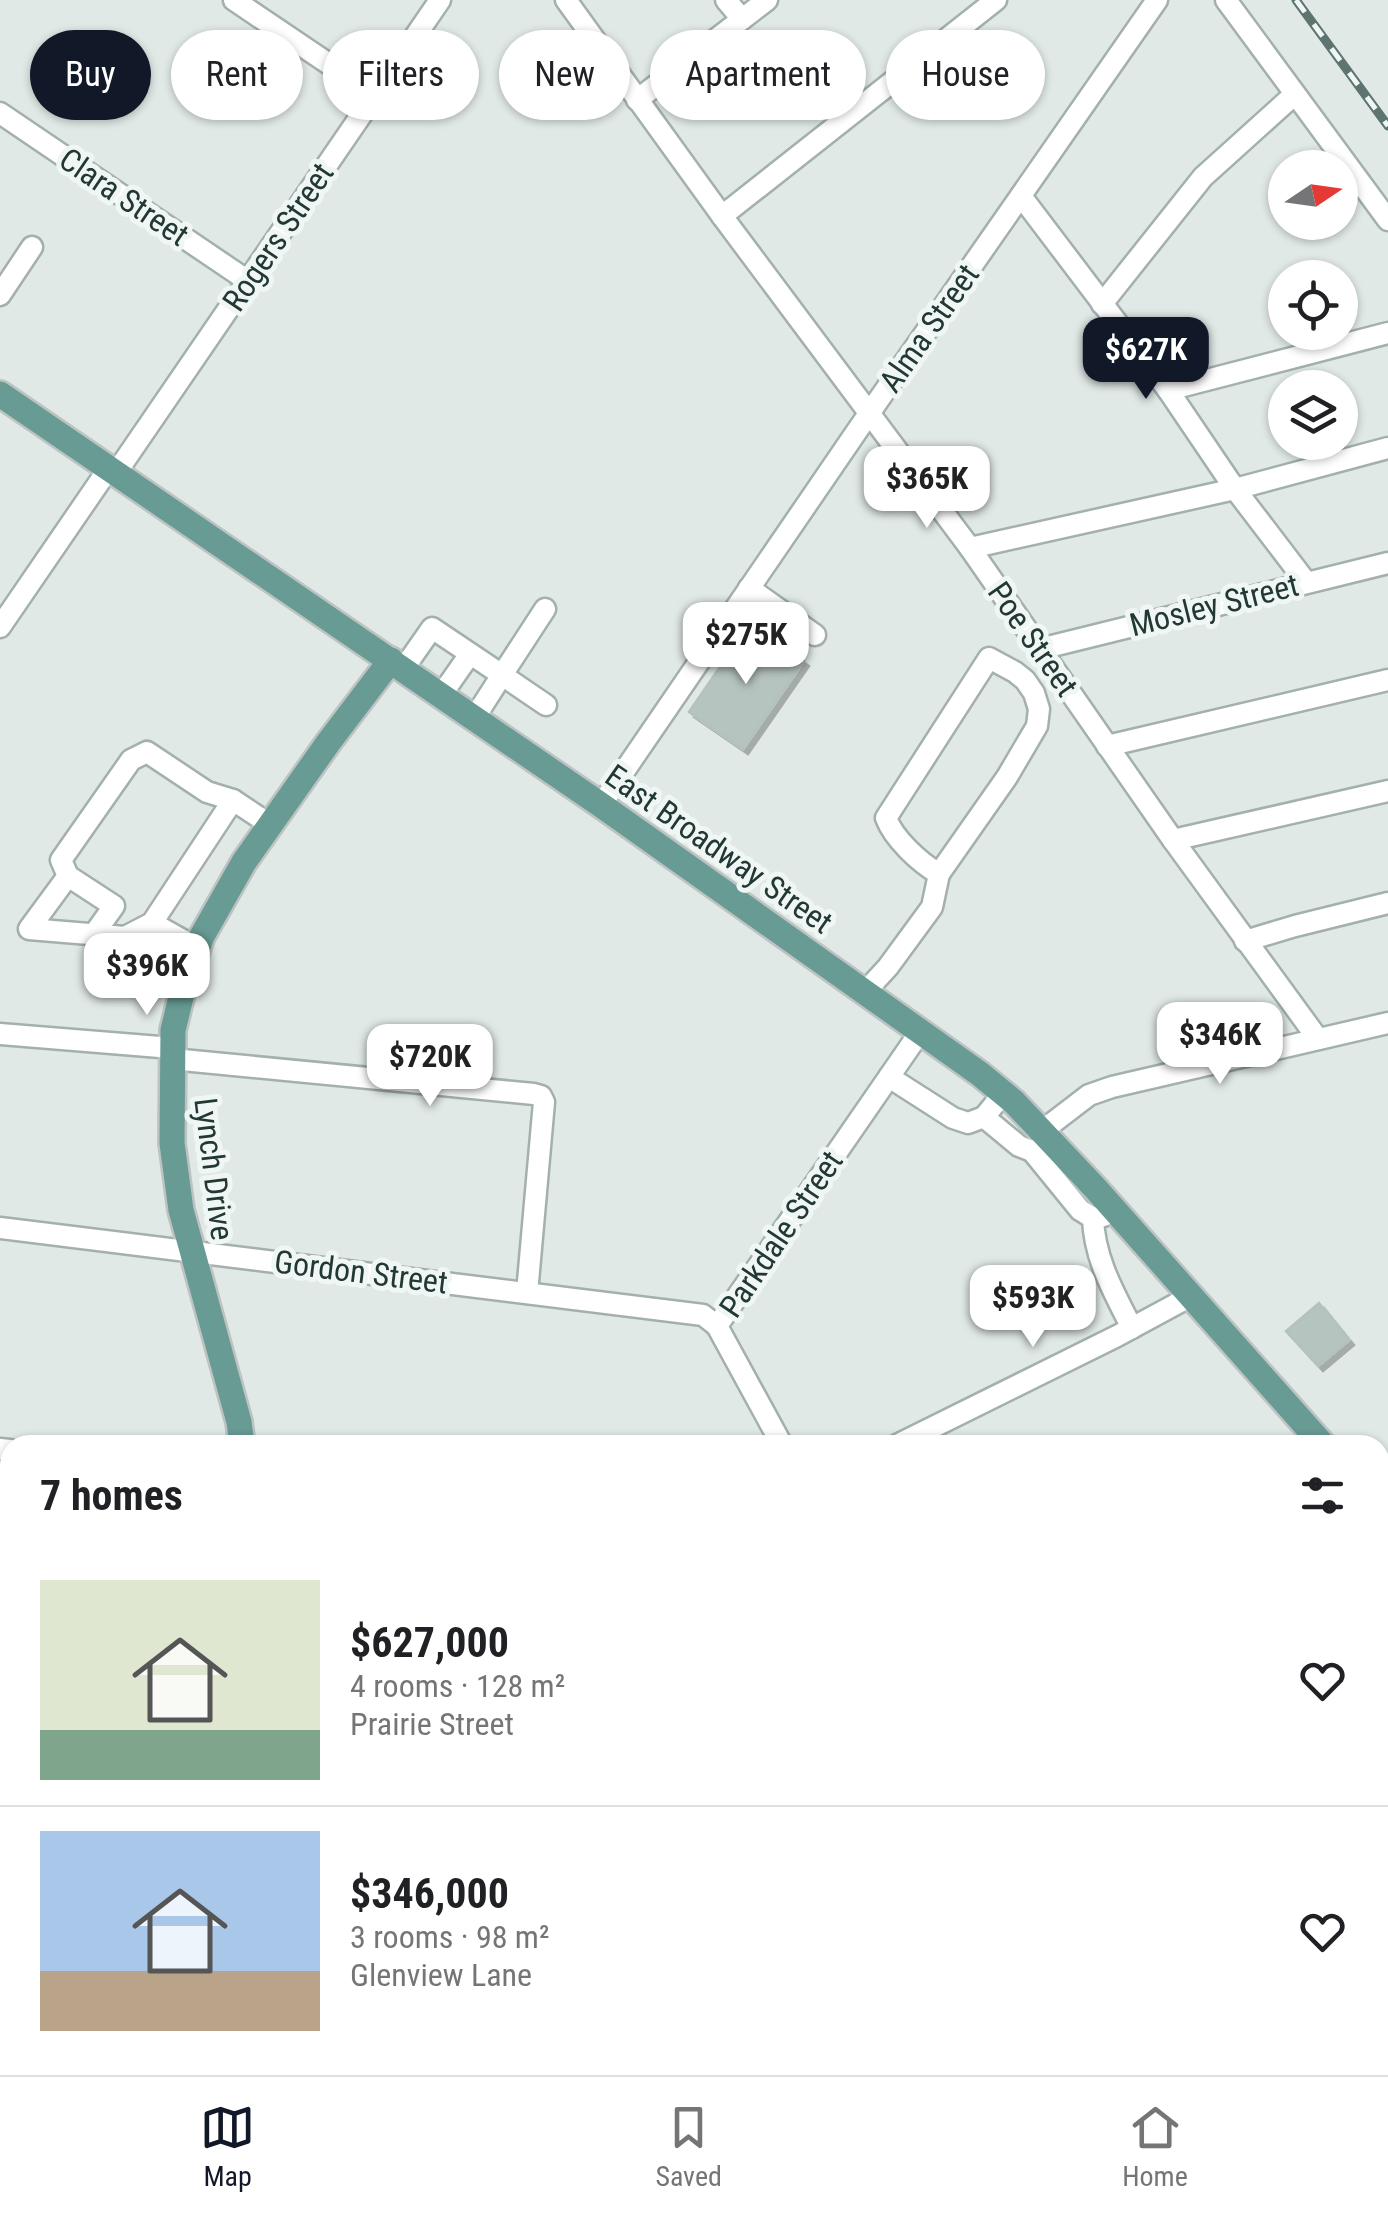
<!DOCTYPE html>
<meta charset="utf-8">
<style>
body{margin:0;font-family:"Roboto Condensed",sans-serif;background:#f2f2f2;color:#202124;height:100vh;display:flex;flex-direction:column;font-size:38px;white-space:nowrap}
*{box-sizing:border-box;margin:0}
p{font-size:32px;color:#757577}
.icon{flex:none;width:55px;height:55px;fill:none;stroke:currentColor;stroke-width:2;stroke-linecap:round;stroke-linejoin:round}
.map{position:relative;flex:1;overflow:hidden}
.sheet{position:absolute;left:0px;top:1435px;width:1390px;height:640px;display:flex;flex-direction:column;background:#fff;border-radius:30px 30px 0 0;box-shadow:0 2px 8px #0004}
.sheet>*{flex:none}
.banner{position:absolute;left:30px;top:30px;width:1330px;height:90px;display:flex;gap:20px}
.needle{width:65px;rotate:77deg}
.controls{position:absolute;left:1268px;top:150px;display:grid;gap:20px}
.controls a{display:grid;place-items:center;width:90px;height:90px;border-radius:50%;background:#fff;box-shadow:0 2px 8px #0004;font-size:50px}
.price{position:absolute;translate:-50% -85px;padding:0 22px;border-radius:20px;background:#fff;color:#222;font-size:32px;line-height:65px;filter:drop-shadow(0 2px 5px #0008)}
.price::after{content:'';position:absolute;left:50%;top:60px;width:30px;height:22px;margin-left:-15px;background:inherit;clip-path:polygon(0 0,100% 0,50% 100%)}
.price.current{background:#111827;color:#fff}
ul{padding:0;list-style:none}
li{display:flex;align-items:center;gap:30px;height:250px;padding:0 40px}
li+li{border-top:2px solid #e0e0e0}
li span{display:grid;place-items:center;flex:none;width:280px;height:200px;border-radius:0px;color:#555}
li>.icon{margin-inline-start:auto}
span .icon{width:120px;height:120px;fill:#fffc;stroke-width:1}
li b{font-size:42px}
h2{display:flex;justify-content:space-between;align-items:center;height:120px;padding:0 40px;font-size:42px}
.chip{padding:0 35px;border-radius:45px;background:#fff;box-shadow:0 2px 8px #0004;font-size:35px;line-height:90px}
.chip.current{background:#111827;color:#fff}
.dock{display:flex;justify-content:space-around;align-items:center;height:140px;border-top:2px solid #e0e0e0;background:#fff;font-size:28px;color:#757577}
.dock a{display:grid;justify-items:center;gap:5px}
.dock .current{color:#111827}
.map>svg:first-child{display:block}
.building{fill:#b6c4bf;stroke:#b3c2be;stroke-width:2.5;filter:url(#shadow)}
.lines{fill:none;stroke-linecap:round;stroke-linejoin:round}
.minor-casing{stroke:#a3b0ad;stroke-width:25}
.major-casing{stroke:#bdc3c2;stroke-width:30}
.minor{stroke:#fff;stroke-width:20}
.major{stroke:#689b94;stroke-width:25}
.rail-casing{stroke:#5d7470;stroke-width:9}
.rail{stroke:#f0f6f4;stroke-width:5;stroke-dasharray:15;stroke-linecap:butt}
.labels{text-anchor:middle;stroke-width:10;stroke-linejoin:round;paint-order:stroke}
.street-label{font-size:32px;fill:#223835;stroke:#f0f6f4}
</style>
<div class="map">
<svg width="1388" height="2075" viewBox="0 0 1388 2075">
<defs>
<filter id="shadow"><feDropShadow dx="5" dy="5" stdDeviation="0" flood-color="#0004"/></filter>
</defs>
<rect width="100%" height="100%" fill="#e0e9e6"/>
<g class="building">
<polygon points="746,629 755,635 758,630 804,661 743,749 689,712"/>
<polygon points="1319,1303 1349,1340 1318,1366 1286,1331"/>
</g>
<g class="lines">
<g class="minor-casing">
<g id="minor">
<polyline points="234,0 375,95"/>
<polyline points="566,0 722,216 970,548 1173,840 1318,1039"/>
<polyline points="726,0 742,19"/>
<polyline points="1226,0 1388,220"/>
<polyline points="637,100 767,0"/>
<polyline points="0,113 248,281"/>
<polyline points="1021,196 1168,390 1235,489 1306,582"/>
<polyline points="722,216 996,0"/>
<polyline points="0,295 32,247"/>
<polyline points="1102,304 1203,177 1295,94"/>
<polyline points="1168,390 1388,333"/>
<polyline points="116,473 440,0"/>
<polyline points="970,548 1235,489 1388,448"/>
<polyline points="749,588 815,635"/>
<polyline points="545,609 502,675 546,705"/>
<polyline points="0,627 109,468"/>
<polyline points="1040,649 1388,563"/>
<path d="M989,658L1015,672L1025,680L1034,693L1039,709L1037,726L1007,777L939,874C919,862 894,839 886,818Z"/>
<polyline points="404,668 432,628 502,675 475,717"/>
<polyline points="442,694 470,654"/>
<polyline points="1107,746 1388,680"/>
<polyline points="601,805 859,428 1157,0"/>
<polyline points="1173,840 1388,791"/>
<polyline points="68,876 61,860 131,760 147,752 207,792 233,800 269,824"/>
<polyline points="152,923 197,948"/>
<polyline points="94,934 114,906 68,876 29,929 125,937 152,923 233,800"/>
<polyline points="1245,941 1295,926 1388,903"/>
<polyline points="865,992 888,967 932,907 939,874"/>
<polyline points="0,1034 172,1048"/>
<polyline points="172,1059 534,1094 541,1096 544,1102 527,1293"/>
<polyline points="889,1077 953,1118 968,1123 984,1117 1003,1094"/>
<polyline points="984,1117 1019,1146 1032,1151 1040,1148"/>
<polyline points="1042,1131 1089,1095 1112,1087 1388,1023"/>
<polyline points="1032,1151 1080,1210 1093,1218 1104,1216"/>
<path d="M1093,1218C1094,1258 1114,1293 1132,1328"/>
<polyline points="0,1228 703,1315 717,1326"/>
<polyline points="782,1445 717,1326 920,1032"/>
<polyline points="897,1445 1117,1336 1191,1296"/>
<polyline points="0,1449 10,1450"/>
<polyline points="0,1675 10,1676"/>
<polyline points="1380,1738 1388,1731"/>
<polyline points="1380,1891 1388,1899"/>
<polyline points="0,1899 10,1900"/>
<polyline points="1338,2065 1388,2071"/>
<polyline points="498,2075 499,2065"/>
<polyline points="537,2075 538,2065"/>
<polyline points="691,2075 692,2065"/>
<polyline points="1134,2075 1135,2065"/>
</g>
</g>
<g class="major-casing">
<g id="major">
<polyline points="0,394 601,805 980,1074 1014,1102 1096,1189 1323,1445"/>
<polyline points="242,1445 239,1422 181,1210 172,1143 173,1030 184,985 202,936 244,862 328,743 391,660"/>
<polyline points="1380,1509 1388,1518"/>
<polyline points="186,2075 187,2065"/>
</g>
</g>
<use href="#minor" class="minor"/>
<use href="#major" class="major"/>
<g class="rail-casing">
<polyline id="rail" points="1296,0 1388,126"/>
</g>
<use href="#rail" class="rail"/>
</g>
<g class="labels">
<g class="street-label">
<text transform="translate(124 197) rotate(34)" y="11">Clara Street</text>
<text transform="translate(278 237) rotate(-56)" y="11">Rogers Street</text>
<text transform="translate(929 328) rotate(-55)" y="11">Alma Street</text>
<text transform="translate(1214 605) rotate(-14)" y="11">Mosley Street</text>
<text transform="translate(1033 639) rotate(55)" y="11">Poe Street</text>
<text transform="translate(719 849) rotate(35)" y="11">East Broadway Street</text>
<text transform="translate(214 1169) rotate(83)" y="11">Lynch Drive</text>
<text transform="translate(781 1234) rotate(-56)" y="11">Parkdale Street</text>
<text transform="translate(361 1272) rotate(7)" y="11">Gordon Street</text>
</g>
</g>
</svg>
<div class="controls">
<a><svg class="needle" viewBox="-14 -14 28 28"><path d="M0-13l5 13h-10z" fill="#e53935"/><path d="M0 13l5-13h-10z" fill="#757577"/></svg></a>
<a><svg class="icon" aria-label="locate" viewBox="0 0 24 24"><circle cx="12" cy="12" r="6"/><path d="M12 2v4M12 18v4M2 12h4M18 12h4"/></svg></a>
<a><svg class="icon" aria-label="layers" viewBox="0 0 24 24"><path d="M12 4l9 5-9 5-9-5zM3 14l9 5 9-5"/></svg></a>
</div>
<b class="price current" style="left:1146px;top:402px">$627K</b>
<b class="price" style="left:927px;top:531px">$365K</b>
<b class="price" style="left:746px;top:687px">$275K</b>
<b class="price" style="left:147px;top:1018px">$396K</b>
<b class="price" style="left:1220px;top:1087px">$346K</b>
<b class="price" style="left:430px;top:1109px">$720K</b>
<b class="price" style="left:1033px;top:1350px">$593K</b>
<div class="banner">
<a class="chip current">Buy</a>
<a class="chip">Rent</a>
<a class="chip">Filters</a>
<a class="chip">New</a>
<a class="chip">Apartment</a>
<a class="chip">House</a>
</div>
<section class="sheet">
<h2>7 homes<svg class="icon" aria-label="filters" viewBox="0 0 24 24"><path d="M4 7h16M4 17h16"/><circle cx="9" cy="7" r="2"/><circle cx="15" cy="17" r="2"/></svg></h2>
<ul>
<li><span style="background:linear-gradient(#dfe7d0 75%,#7fa58c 0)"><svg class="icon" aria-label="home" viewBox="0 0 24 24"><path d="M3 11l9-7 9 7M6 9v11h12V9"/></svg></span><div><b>$627,000</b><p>4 rooms · 128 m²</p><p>Prairie Street</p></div><svg class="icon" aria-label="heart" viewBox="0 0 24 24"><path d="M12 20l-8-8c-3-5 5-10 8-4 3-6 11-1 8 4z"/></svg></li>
<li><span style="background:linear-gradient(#a9c7e8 70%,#b9a48a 0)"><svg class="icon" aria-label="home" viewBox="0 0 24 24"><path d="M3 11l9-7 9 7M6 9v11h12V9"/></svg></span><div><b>$346,000</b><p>3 rooms · 98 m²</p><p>Glenview Lane</p></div><svg class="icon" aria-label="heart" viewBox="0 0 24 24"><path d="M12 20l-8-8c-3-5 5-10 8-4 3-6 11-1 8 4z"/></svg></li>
</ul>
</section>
</div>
<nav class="dock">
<a class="current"><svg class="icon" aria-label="map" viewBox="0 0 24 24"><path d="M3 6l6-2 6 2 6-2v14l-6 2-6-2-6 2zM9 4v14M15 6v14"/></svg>Map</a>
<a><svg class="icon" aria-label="saved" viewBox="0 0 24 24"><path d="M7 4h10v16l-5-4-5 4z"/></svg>Saved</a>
<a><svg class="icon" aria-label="home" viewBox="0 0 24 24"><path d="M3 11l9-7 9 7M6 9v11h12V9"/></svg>Home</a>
</nav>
